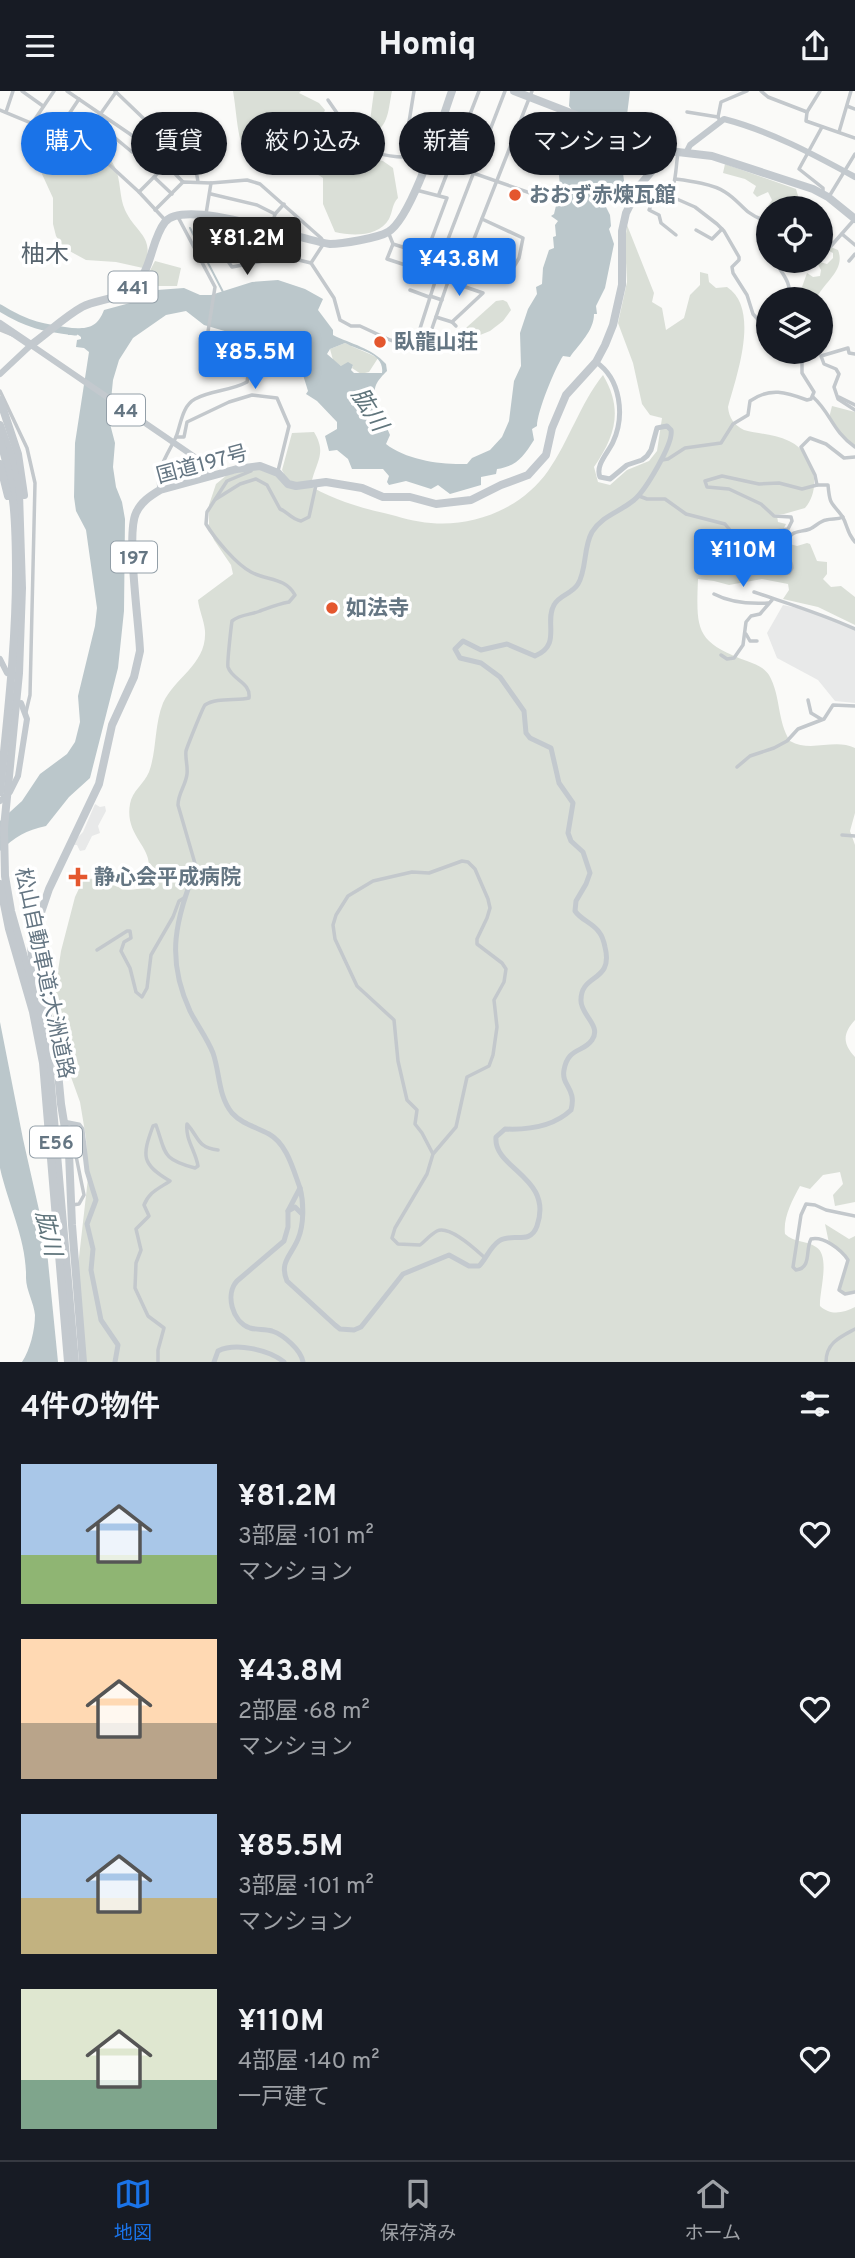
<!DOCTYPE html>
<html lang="ja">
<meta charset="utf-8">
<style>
body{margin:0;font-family:Overpass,"Noto Sans JP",sans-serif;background:#242831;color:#f1f3f6;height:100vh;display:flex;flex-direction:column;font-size:26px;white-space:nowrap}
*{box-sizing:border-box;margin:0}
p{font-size:23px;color:#9ea1a6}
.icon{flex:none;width:38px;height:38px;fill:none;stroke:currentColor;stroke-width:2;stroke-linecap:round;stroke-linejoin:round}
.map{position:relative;height:1271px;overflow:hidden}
.drawer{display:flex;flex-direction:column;background:#171b24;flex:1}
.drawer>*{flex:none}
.banner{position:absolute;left:21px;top:21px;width:814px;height:63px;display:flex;gap:14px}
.tools{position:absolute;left:756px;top:105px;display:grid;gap:14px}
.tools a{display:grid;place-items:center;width:77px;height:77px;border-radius:50%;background:#171b24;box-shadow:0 2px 5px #0004;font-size:35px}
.price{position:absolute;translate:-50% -60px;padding:0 16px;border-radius:7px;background:#1a73e8;color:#fff;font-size:23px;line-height:46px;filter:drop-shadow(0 2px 4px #0008)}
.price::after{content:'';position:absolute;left:50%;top:42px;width:21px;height:16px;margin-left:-10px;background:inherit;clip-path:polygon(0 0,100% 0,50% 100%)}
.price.on{background:#222;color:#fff}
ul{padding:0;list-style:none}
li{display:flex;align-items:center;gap:21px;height:175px;padding:0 21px}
li span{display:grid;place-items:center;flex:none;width:196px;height:140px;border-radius:0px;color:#555}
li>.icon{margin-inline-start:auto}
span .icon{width:84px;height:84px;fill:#fffc;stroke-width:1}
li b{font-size:30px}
h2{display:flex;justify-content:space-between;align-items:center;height:84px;padding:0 21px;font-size:30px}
.tag{padding:0 24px;border-radius:32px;background:#171b24;box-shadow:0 2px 5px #0004;font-size:24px;line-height:63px}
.tag.on{background:#1a73e8;color:#fff}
header{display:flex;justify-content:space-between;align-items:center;height:91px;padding:0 21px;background:#171b24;font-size:32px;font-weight:800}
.tab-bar{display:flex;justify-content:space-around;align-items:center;height:98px;border-top:2px solid #363941;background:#171b24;font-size:19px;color:#9ea1a6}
.tab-bar a{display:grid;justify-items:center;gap:4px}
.tab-bar .on{color:#1a73e8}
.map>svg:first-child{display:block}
.built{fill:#e8e9e9}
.green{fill:#dadfd7}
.water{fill:#bbc7cb;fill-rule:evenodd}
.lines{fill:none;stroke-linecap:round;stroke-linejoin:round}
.stream{stroke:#bbc7cb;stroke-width:2}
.river{stroke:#bbc7cb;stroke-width:7}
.street{stroke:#c3c8cc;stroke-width:3.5}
.secondary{stroke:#c3c9ce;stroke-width:5}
.primary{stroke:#c3c9ce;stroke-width:6}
.highway{stroke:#c3c9ce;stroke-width:8}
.poi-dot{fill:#e4572e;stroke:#fff;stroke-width:2.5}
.labels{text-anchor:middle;stroke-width:7;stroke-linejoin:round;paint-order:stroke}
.shield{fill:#fff;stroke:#939fa8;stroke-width:2}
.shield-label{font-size:19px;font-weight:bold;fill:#657683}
.poi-label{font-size:21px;font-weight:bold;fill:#657683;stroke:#fff;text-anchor:start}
.street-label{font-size:21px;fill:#657683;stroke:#fff}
.water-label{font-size:23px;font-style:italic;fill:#60757c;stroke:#fff}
.quarter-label{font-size:24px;fill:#57646e;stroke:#fff}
</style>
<header><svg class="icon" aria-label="menu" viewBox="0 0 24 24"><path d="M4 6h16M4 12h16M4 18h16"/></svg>Homiq<svg class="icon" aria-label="share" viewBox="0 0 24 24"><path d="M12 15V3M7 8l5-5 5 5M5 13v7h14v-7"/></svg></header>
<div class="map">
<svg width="855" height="1271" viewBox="0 0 855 1271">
<rect width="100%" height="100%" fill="#fafaf8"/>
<g class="built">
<polygon points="783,514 807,519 855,539 855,612 835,610 818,589 777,567 767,542"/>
<polygon points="95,713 100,716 105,715 106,720 98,735 100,742 92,745 85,759 80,760 77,754 74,754 75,749 83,741"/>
</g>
<g class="green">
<path d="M233,0H301L299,2L319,12L325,19L320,30L326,37L336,38L328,46L326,54L331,60L326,68L333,70C345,62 350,58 365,61V66L383,70L393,77L398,107C392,113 393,120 389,128C379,146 352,145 335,141L323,113V87C311,78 307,82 292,81C233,75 241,49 233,0Z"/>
<path d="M374,0H392C388,17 389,49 361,38L360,33L363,29L370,30Z"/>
<path d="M45,37C68,40 104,53 115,76C121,89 119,106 125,119C136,143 157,146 143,177L116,171L86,169L64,157L56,145L53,133V107L36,70V45Z"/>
<polygon points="725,73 796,98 799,108 807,117 770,117 768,115 772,109 768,101 757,106 753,102 756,95 745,88 723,82"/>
<path d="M627,134L654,202L652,211L662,217L666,239L684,227L690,204L700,194V181L708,183L709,191L716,197L727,196C761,218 736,286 728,316C729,327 734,334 744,339C758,343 775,343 789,350C813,361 823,396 805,417L784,423L772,424L777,425L778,431L786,433L784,437L770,441L769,447L797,455L807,452L810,453L817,470L827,471V483L823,488L831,496L841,495L855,506V534L818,516L783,508L789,499L788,493L762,488L729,494L714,490L698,488C696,540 696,551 747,570C755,573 764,576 769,584C781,605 777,630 790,650C811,662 834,647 855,657V722L850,740L855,754V929C842,943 843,953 855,966V1111L835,1115L833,1104L843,1093L840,1081L823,1084L810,1098L800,1095C792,1110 783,1126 785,1143C794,1152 806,1149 816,1156C831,1165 819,1201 820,1215C831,1225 843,1222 855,1216V1271H82L77,1184L88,1087L86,1047L80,1011L58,950L52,920L61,860L75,806L83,789C103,782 120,805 140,797C167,759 123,752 130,713C132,700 144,693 149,681C157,659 154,635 163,612C175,586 207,573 205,540C204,529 199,519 198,509L233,483L231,474L214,449L209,436V414L216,393L227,384L262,376L284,383L282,379L292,342L314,341C326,361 318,368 312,389L305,392C329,407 357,416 384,422C400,426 415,431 431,432C475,436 522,417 548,380C569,350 580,313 603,284C623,318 616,344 594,376L598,391L610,394L627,379L649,370L657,360L662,327L650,324L642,313L633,272L618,232L627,191L625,152Z"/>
<path d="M821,152L838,159C846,179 824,191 816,208H808L802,196L807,182L813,186L820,185L821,179L816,170L827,173L833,167V162L821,156Z"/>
<polygon points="155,170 181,177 177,195 157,195 140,208 127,211 142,195"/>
<polygon points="503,209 507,211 511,219 503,230 490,240 448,257 448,253 496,210"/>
<path d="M345,252C356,258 367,261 378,267L369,281L361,283L352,277L353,274L341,275L333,269L330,258Z"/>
<polygon points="832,315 855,321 855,355 845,348 829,327"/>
<polygon points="825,1133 849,1148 855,1145 855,1201 845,1203 839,1199 848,1169 829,1152"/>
</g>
<g class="water">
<path d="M570,0H630L626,32L622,38L623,49L617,56L618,59H621L615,72L617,75L622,74L624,90L627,92L617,115L606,100L601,101L600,104L610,124L611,135L609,138L614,153L605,197L596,215L597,223H594C594,240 579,253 570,266L563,265C555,277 537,321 537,335L532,338L534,349C523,366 517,375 497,378L496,383L481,386V394L450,403L438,394L431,398L406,390L389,394L387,391L389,385L383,378H352L348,368L337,359L329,360L325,345L337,338V331L317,310L306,303L308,300L299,271L302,261L299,257L252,248L204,234L186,220L166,224L133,247L119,269L113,289L109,329L115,352L113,376L116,396L122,411L125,428L124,520L118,577L90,687L69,706L46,735C26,739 15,746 0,760V730L22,710L40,683L67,663L75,651L80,631L78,605L95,535L97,517L86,439L76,420L74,406L75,352L89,261L84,257L76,256L77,249L81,248V246L77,243L68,244L69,237C88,238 97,237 104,219L141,209L157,199L184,197L200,204H211L252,191L278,189L305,198L323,208L318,219L333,239V244C351,253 372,257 386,273L387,280C383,284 378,289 376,294C370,309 385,331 390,344L386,353C406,369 442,374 467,373L472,367L490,359L502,346L509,330L514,290L521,275L520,242L528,218L537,203L536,196L542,193L543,177L549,159L554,157L553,146L556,145L555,134L558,130L551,125L554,123L560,98L559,83L563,80L559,78L554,83L547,84L559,25L568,28L572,19L569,15ZM345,252C359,260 385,262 382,282H354L351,279L353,274L348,271L341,275L327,263L330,258Z"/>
<path d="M0,931L23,1048L46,1150L58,1271H22C30,1259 35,1239 35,1224C34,1212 26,1199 26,1187C27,1150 8,1113 0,1077Z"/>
</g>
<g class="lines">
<polyline class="stream" points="190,137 223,201"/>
<path class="river" d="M0,217C27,234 44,237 75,241"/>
<g class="street">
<polyline points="22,0 43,15"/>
<polyline points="67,0 149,56 183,91"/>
<polyline points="115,0 192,74 196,79 198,91"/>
<polyline points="761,0 768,6 807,21"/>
<polyline points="820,0 807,21 806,30 855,47"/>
<path d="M328,9L337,22L350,30L340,29L347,34L350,57C369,59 384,66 403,66L404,62L428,65"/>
<polyline points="847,15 855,18"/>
<polyline points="0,19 91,57 139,101 166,130"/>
<polyline points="6,21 13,0"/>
<polyline points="687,21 718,26"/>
<polyline points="720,30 718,26 721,11 747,0"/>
<polyline points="33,31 54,0"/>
<polyline points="96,31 132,61"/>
<polyline points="822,36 799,78 823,97 823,103"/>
<polyline points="57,41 79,8"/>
<polyline points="839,41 851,0"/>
<polyline points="140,50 151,37"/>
<polyline points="80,52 116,1"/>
<polyline points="404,62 414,0"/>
<polyline points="430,67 533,103"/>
<polyline points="154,86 172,103"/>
<path d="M675,88C690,90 713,93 725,101C741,111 744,122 761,128L768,147"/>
<polyline points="211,92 247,89 260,93 321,147 324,152 311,172"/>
<polyline points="416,99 447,107 426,163"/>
<polyline points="139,101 166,74"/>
<polyline points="211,103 257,114 275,123"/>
<polyline points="439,103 479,0"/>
<polyline points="830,104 855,63"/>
<polyline points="670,105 695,116 717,133 724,140 739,166 739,169 732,176 733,182 747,204 753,223 768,240"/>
<path d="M635,106L663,113C677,99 675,80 678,62"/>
<polyline points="653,110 649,119 659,124 661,132 676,144"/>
<polyline points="155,119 183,91 211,92 206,123"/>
<polyline points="216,127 212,148 311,172 334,207 340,229 351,235 360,235 390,249 408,254 410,248 416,250 442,169"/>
<polyline points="696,139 712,148 722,138"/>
<polyline points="389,143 393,153 491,184 505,191 519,167 523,147 482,128"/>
<polyline points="842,143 855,154"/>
<polyline points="218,149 220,159 232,176 263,170 275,123 284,113"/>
<polyline points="821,152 831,155 853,130"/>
<polyline points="393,153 387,168 436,184"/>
<polyline points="440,169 505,0"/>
<path d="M775,170C782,183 792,191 789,208"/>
<polyline points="849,170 855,163"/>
<polyline points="463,176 532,0"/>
<polyline points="448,190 483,202 452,231"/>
<polyline points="410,199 429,206"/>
<polyline points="430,205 442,209"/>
<polyline points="436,226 452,231 456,235"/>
<polyline points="0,239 13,244"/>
<polyline points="768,251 768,259"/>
<polyline points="417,254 426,255 454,173"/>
<polyline points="770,261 782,264 789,261"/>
<polyline points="855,263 849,262 848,257 821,265 824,273 836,278 839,283 834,296 838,308 855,319"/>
<polyline points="0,300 27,357 35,392 30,604 26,621"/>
<path d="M813,306C831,322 832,340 855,356"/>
<polyline points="839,306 855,314"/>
<polyline points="176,346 184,346 187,331 229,311 252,304 277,307 289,335 278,380"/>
<path d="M662,369L668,368L685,357L721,352L733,333L748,324L750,310C770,296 786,301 807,309L811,308L814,301L802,282V261"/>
<polyline points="817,394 815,384 801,356 810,347 826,353 844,367 855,366"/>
<path d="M159,397C156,378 168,363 176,346C181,333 182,315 195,308C211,299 231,300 247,291L248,284L242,276L209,271L204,266L215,196L178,126"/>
<path d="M639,405L647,408H665L686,423L725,433L734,444L774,471L785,482H789L792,477C791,464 778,462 769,454L770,441L788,438L792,430L791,426L774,425L761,413L729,398L707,396L705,390L722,385L759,393L779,392L802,398L817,394H828C830,415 831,410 842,425C848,434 846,441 855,451"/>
<path d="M216,408L240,393L256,388L267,394L280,418C288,421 291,428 301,430L309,426L316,394"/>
<path d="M785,439L781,450L784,452L787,451C792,438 799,442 810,438C816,435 820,430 826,429C832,427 837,429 843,426"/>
<path d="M754,501C789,513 820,522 855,538"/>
<path d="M714,503C729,511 750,513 768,512"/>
<polyline points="746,543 750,550 757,550"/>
<polyline points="721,564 727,568 734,567 743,554 746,531 751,525 760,523 772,509"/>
<polyline points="808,609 811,622 821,628"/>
<polyline points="737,676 750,665 774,657 787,650 798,638 824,628 833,614 855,615"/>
<polyline points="842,744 855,745"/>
<path d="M196,776L178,714C178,702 186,694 187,683C188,675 185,667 186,660C187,656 203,616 205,614C216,606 237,610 249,607C251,591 232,589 228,576C227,572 231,537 232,530C241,523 251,524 260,520C271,516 278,513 289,511L295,504C285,486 267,490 251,481C236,473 215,448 206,433L207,421L227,390L251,380"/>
<polyline points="97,859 127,840 130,840 131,847 124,851 121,860 130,877 136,901 142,906 147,897 151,864 173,826 179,810 184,807"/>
<path d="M433,1063L422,1042L415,1033L417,1019L407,1009L398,970L394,929L357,895L335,848L333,834L336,824L348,805L373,790L412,781L429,782L462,770L468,771L475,778L488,808L490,817L487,827L477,848V853L502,872L506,878L504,891L494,909L497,936L493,964L489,975L467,986L456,1036L433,1063L427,1083L395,1137L392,1147L398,1153L420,1154C425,1150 431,1143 437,1140C450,1134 476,1159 485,1167"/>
<polyline points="72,1114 79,1113 84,1104 75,1060"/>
<path d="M855,1125L826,1119L815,1114L806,1113L801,1124L793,1176L796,1179C812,1177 805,1159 811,1148C823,1145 841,1158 848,1169L839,1199L845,1203L855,1201"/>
<path d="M158,1271V1259L164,1237L148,1225L135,1197L136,1172L141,1159L136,1138L149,1125L144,1114C149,1101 158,1098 170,1090C141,1073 142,1065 153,1035L156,1034C166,1062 161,1068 195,1077L198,1075C196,1061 185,1048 187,1033C199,1046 197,1057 218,1059"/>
<path d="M826,1271C826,1252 840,1246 855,1238"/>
</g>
<g class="secondary">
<path d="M196,776C176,829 165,866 190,920C197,934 207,947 213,962C220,982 218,1005 232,1022C242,1033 256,1036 269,1043C287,1053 293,1078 300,1097"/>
<polyline points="64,1031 79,1034 82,1038 87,1080 96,1109 87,1133 93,1158 91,1179 101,1229 118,1254 115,1271"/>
<path d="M288,1120L300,1097C304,1112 304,1134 298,1148C291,1165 279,1171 287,1190L335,1234L340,1238L354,1239L361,1236L403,1183L449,1164L469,1175H479C486,1168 490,1156 499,1150C512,1141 530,1155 537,1135C554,1086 493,1078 496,1046L505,1038C528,1039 553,1036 571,1019C577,997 561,995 564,979C568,956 583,962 592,949C602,935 581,924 581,910C580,882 614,892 605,856C604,851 603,846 599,841C593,832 581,829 575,820L576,810L586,793L590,782L583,761L571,750L568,742L573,712L559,692L551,657L530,647L526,642L524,620L500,586L481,572L460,567L455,558L463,550L481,559L507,553L535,565C562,554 544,531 554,514C559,504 572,503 578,493C587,478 583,457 592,441C603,424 620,421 634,409C645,400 674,352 671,339L667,335L657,337L651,359L647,365L642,369L627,374L610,388L600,386C595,374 608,362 613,351C625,325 621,288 596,271"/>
<path d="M301,1122L295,1116L288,1120V1136L284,1150L237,1190C225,1203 232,1231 250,1237C257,1239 265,1238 272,1240C284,1244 301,1259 303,1271"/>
<path d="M214,1271L218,1260C236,1251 269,1259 284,1271"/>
</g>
<g class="primary">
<path d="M686,62L690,54L724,28C770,40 813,63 855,86"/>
<polyline points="0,283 31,254 205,373 210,385"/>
<polyline points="0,568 7,582"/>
<polyline points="0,710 10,701 18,685 27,628 21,612"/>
</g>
<g class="highway">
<polyline points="514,0 669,60 712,65 813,98 828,106 855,128"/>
<path d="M0,233L31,254C48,242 64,226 82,216C98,208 118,209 132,197C153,180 150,150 165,131C185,106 300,149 330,153C342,153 378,147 388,141C412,128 442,28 452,0"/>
<polyline points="0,309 18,363 24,404"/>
<polyline points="0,334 11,365 19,402 22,497 19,582 4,737 5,785 11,820 39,919 49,971 75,1271"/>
<path d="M0,350C15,393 16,436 16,482C16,556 7,628 0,701"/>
<polyline points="0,373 8,405"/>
<polyline points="0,793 9,838 33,921 43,972 68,1271"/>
<path d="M83,1271L72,1134L69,1062L61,1013L56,960L44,908L33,874L31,856L34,842L49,798L99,693L112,634L134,586L140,560C139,532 126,443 136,422C141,411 150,405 160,399L237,378L260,375L278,382L288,393L296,395L326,391L362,397L383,406H410L436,413L471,409L501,394L528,384L546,364L552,337L566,304L596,271L605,254L613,234L622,194V140L626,122L640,94L669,60"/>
</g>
</g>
<g class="poi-dot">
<circle cx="515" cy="104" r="7"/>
<circle cx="380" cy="251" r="7"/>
<circle cx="332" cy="517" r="7"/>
<path d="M74.5 775.5h7v7h7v7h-7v7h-7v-7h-7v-7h7z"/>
</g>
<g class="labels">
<g class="shield">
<rect x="108.5" y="180.5" width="49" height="31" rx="5"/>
<rect x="107" y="303.5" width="38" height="31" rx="5"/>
<rect x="111" y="450.5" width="46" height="31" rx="5"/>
<rect x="30" y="1035.5" width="52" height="31" rx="5"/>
</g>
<g class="shield-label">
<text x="133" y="203">441</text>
<text x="126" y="326">44</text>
<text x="134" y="473">197</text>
<text x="56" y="1058">E56</text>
</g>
<g class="poi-label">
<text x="529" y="111">おおず赤煉瓦館</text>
<text x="394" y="258">臥龍山荘</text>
<text x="346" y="524">如法寺</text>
<text x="94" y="793">静心会平成病院</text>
</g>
<g class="street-label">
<text transform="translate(202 373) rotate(-15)" y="7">国道197号</text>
<text transform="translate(45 882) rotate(78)" y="7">松山自動車道;大洲道路</text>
</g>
<g class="water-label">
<text transform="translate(370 318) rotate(58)" y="8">肱川</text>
<text transform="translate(49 1142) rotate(77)" y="8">肱川</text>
</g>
<g class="quarter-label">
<text x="45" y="171">柚木</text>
</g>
</g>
</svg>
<div class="tools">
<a><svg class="icon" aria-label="locate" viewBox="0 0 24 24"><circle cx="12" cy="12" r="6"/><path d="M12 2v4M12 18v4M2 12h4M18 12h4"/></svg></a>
<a><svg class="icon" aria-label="layers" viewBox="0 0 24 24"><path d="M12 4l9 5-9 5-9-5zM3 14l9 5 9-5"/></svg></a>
</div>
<b class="price on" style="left:247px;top:186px">¥81.2M</b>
<b class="price" style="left:459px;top:207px">¥43.8M</b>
<b class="price" style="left:255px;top:300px">¥85.5M</b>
<b class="price" style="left:743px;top:498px">¥110M</b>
<div class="banner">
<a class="tag on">購入</a>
<a class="tag">賃貸</a>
<a class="tag">絞り込み</a>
<a class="tag">新着</a>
<a class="tag">マンション</a>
</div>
</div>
<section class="drawer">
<h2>4件の物件<svg class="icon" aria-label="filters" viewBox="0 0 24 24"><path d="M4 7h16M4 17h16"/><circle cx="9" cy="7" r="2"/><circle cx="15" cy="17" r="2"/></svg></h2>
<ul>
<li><span style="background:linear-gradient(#a9c7e8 65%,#8fb573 0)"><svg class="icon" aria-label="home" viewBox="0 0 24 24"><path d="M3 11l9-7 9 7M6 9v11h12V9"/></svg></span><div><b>¥81.2M</b><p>3部屋 · 101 m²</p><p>マンション</p></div><svg class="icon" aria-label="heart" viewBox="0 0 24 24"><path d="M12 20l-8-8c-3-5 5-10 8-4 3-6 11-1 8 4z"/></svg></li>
<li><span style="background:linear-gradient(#ffd9b3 60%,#b9a48a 0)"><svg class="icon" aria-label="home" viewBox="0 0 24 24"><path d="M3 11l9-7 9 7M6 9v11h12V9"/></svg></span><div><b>¥43.8M</b><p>2部屋 · 68 m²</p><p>マンション</p></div><svg class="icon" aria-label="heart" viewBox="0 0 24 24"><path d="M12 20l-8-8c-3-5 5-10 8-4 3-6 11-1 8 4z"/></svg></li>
<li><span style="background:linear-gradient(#a9c7e8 60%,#c2b280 0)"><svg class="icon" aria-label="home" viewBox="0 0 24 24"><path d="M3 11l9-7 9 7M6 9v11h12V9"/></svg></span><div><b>¥85.5M</b><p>3部屋 · 101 m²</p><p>マンション</p></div><svg class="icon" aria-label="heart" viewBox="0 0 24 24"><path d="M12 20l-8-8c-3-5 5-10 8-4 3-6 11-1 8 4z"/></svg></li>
<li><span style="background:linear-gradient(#dfe7d0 65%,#7fa58c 0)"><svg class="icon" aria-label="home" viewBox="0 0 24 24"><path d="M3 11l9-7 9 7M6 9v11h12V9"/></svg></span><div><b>¥110M</b><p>4部屋 · 140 m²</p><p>一戸建て</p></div><svg class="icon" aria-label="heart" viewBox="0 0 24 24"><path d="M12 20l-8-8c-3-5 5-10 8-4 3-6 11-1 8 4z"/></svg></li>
</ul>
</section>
<nav class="tab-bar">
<a class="on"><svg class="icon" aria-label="map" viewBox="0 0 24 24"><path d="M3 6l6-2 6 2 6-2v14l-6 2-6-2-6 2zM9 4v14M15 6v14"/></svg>地図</a>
<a><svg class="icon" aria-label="saved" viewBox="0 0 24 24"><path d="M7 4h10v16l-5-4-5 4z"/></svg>保存済み</a>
<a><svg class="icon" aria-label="home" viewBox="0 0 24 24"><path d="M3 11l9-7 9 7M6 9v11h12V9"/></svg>ホーム</a>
</nav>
